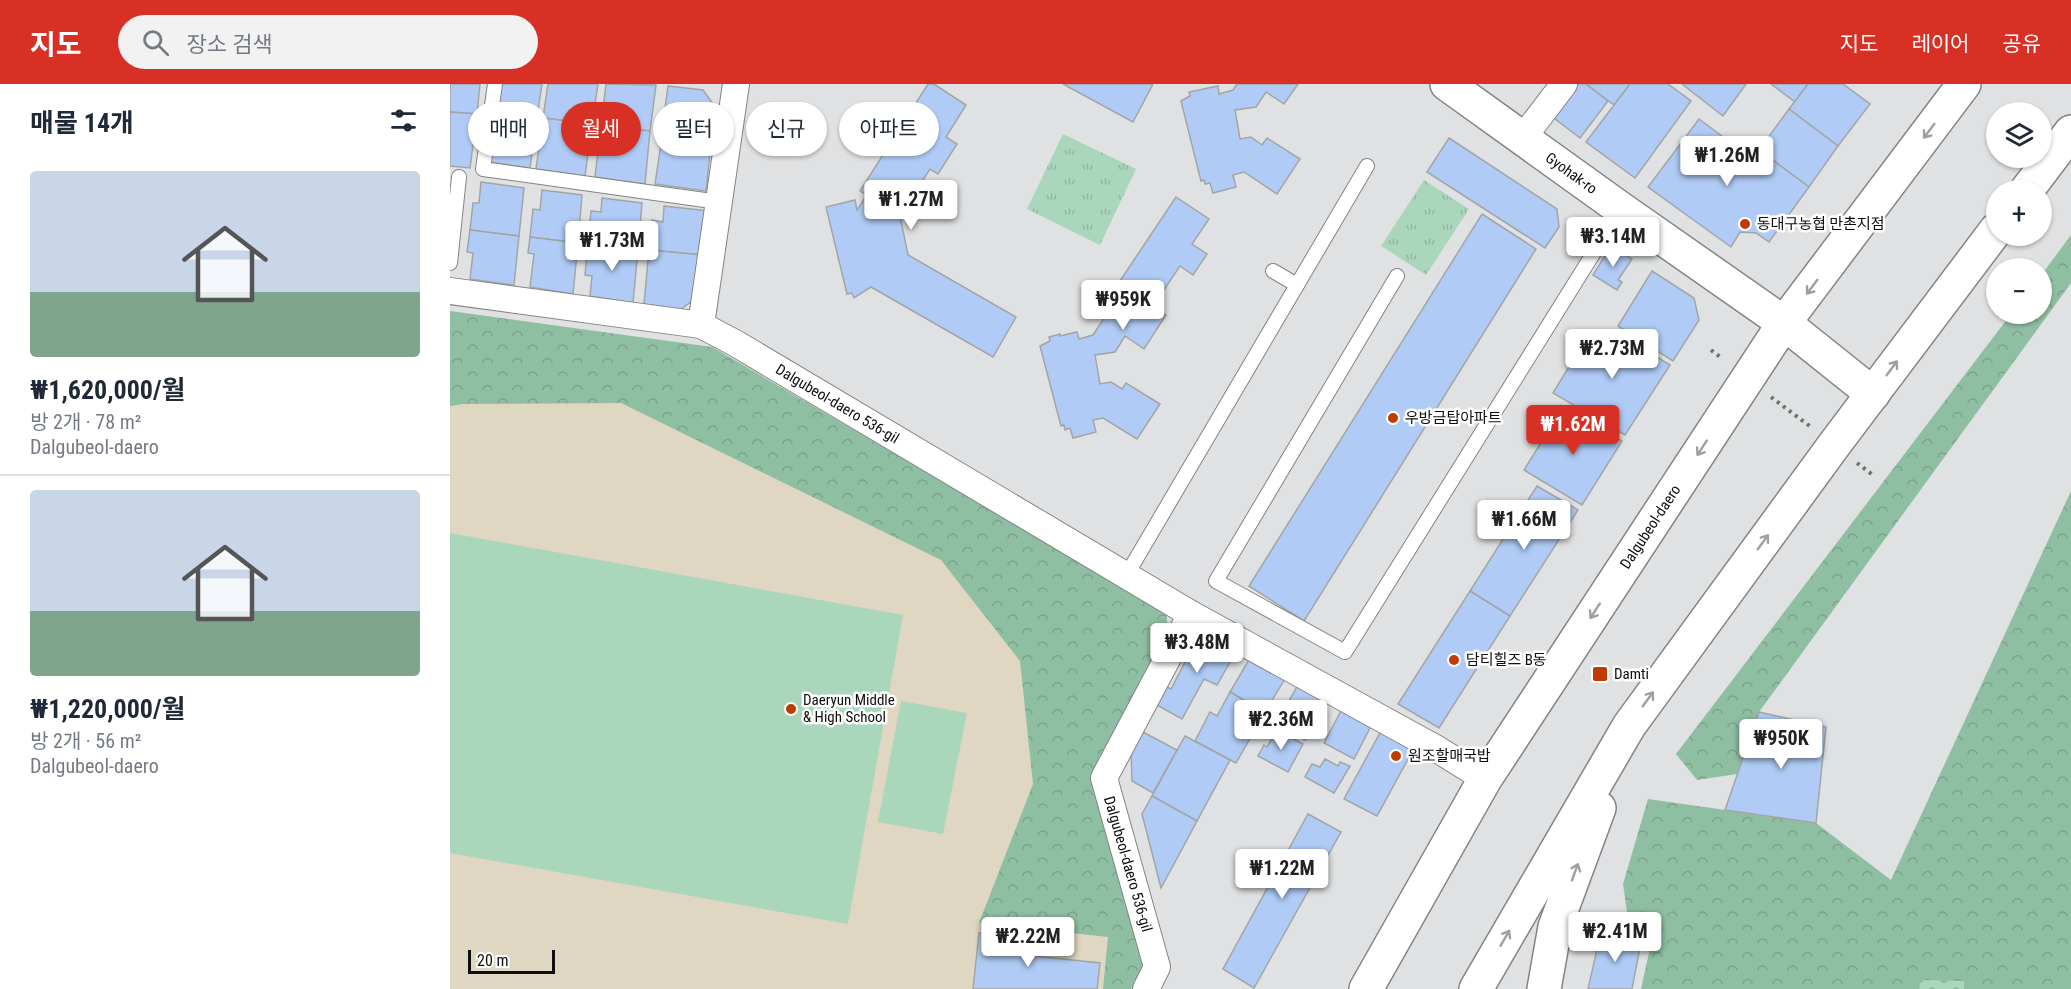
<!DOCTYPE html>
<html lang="ko">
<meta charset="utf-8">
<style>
body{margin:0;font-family:"Roboto Condensed","Noto Sans KR",sans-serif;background:#f2f2f3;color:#1f2937;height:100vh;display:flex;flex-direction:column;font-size:22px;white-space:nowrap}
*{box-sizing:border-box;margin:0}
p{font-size:20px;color:#747a83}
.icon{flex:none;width:33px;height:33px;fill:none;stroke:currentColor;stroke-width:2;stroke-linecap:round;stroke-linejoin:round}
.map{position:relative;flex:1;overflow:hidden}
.details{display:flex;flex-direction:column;background:#fff;width:450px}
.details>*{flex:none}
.top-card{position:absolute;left:18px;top:18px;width:570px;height:54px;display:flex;gap:12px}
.tools{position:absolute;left:1536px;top:18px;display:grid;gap:12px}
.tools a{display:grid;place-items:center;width:66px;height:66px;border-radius:50%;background:#fff;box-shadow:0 2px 4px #0004;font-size:30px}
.scale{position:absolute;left:18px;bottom:15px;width:87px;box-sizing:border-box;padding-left:6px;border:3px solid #0e0e0e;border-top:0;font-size:16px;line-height:21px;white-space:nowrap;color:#0e0e0e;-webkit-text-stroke:4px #fff;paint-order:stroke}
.price{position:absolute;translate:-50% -51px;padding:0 14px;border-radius:6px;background:#fff;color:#222;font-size:20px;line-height:39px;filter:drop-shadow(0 2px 3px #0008)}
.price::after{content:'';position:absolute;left:50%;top:36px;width:18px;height:14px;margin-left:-9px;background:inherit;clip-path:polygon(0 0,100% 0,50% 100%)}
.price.on{background:#d93025;color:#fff}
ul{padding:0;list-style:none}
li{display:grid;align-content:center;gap:12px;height:318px;padding:0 30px}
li+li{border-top:2px solid #e0e1e3}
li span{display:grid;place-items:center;height:186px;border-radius:6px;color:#555}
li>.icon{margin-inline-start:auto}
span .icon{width:108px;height:108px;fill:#fffc;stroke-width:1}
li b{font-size:26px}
h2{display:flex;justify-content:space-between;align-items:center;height:72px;padding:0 30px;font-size:26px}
.pill{padding:0 21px;border-radius:27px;background:#fff;box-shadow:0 2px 4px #0004;font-size:21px;line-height:54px}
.pill.on{background:#d93025;color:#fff}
header{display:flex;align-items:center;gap:36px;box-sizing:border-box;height:84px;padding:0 30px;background:#d93025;color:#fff}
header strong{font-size:28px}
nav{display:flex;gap:33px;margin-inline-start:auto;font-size:21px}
.search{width:420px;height:54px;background:#f2f2f3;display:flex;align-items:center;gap:15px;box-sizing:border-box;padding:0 21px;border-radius:33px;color:#747a83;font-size:22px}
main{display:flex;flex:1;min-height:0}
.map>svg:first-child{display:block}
.education{fill:#dfd7c1}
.grass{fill:#aad7bc}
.forest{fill:url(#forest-crowns)}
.cemetery{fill:url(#cemetery-stones)}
.park{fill:url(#park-tufts)}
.building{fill:#b0ccf6;stroke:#a3a4a5;stroke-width:1.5}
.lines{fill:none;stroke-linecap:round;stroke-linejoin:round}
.lane-casing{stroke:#828384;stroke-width:16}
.street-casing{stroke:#828384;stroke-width:28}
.secondary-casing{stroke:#828384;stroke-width:36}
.primary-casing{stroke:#828384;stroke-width:36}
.path{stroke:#707171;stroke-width:4;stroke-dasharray:3 4.5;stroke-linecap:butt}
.lane{stroke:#fff;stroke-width:14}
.street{stroke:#fff;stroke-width:26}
.secondary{stroke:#fff;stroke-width:33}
.primary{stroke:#fff;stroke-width:33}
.oneway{stroke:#9f9f9f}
.poi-dot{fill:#c13a00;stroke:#fff;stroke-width:2}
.labels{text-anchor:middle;stroke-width:5;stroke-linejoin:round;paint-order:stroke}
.street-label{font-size:15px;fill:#0e0e0e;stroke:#fff}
.poi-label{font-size:15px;fill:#0e0e0e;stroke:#fff;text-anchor:start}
</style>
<header>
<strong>지도</strong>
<div class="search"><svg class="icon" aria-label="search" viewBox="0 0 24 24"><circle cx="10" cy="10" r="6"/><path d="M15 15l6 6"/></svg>장소 검색</div>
<nav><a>지도</a><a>레이어</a><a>공유</a></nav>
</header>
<main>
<section class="details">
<h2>매물 14개<svg class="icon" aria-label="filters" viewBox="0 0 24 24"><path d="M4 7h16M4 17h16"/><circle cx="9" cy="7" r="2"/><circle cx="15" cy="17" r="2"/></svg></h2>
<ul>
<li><span style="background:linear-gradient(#c9d6e8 65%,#7fa58c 0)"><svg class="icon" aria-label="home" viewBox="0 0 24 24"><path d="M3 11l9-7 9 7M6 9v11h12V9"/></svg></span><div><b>₩1,620,000/월</b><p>방 2개 · 78 m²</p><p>Dalgubeol-daero</p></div></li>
<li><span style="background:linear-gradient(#c9d6e8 65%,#7fa58c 0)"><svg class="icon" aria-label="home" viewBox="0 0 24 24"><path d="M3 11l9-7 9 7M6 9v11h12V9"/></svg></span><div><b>₩1,220,000/월</b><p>방 2개 · 56 m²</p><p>Dalgubeol-daero</p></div></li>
</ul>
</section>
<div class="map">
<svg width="1621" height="905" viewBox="0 0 1621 905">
<defs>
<pattern id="forest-crowns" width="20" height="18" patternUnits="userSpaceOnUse" patternTransform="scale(1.5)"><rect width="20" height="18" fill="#8fbfa2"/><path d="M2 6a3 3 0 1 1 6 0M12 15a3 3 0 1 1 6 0" fill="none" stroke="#7aa38a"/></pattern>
<pattern id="cemetery-stones" width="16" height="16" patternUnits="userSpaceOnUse" patternTransform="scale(1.5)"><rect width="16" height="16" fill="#aad7bc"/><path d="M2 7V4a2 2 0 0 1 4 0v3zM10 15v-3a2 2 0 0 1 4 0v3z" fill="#91b7a0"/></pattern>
<pattern id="park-tufts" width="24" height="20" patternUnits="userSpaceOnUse" patternTransform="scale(1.5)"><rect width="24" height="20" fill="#aad7bc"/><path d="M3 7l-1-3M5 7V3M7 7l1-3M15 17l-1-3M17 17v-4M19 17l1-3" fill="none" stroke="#91b7a0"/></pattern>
</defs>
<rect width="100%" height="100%" fill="#e0e1e2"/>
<polygon class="education" points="0,227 262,263 716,528 643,694 681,905 0,905"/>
<g class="grass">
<polygon points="0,449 453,531 398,840 0,769"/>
<polygon points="451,617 517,629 493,750 428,738"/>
</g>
<g class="forest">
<polygon points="1621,151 1621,199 1309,628 1287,690 1247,696 1226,670 1561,230 1592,230 1592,190"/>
<polygon points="0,227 262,263 716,528 719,555 643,694 695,877 681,905 653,905 658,853 529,839 583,700 570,577 491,476 171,319 13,320 0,322"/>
<polygon points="1621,407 1621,905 1191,905 1202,855 1180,849 1173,800 1198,715 1366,739 1441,796"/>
</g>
<polygon class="cemetery" points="1471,896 1514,897 1514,905 1469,905"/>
<g class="park">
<polygon points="613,50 686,85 650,161 577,125"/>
<polygon points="974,96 1019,125 976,191 931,162"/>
</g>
<g class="building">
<polygon points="0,0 30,0 27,30 0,28"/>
<polygon points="50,0 92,0 87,33 47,28"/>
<polygon points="98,0 148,0 142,40 93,34"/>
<polygon points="156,0 206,1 200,47 151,42"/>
<polygon points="478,0 484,0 516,21 496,53 507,60 488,90 480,85 450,132 458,171 566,233 543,273 421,203 404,214 402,209 397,210 376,123 405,116 407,126 417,111 410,107"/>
<polygon points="613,0 703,0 683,38"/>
<polygon points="787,0 848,0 834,20 816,8 806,23 785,26 790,55 801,53 812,61 817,54 850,75 827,110 794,88 783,91 786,103 763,109 760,99 755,100 754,96 751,97 731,17 740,12 739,8 768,2 769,10 783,6"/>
<polygon points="1124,0 1136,0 1158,17 1130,54 1100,31"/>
<polygon points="1136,0 1180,0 1164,21"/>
<polygon points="1180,0 1218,0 1241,17 1185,94 1136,58"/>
<polygon points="1232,0 1296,0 1273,32"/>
<polygon points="1321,0 1358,0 1345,18"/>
<polygon points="1358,0 1393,0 1420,20 1388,62 1339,25"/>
<polygon points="218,2 253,6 266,24 262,53 212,47"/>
<polygon points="1339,25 1388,62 1359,103 1309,66"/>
<polygon points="0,28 27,30 20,84 0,82"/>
<polygon points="47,28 87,33 80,84 39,78"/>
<polygon points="93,34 142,40 135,92 86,85"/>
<polygon points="1249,35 1277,56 1272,63 1298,81 1309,66 1359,103 1319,158 1306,149 1290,148 1281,163 1198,103"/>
<polygon points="151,42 200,47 195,100 145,93"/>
<polygon points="212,53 261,59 256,107 205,100"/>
<polygon points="999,54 1107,125 1109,143 1095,164 977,88"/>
<polygon points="31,98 74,104 69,152 20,146 23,119 29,119"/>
<polygon points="92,106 132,111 128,159 80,153 83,125 90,126"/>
<polygon points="726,113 759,135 742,160 757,170 743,191 730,182 703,222 716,231 694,265 675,252 665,268 645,271 650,300 661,298 672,305 676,299 710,320 687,355 653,334 643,336 646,348 623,354 620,344 615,346 614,341 611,342 590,262 600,257 599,253 610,250 610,252 627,248 629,255 643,251 672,207 666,203"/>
<polygon points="152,114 192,119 188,165 138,160 141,127 151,128"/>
<polygon points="214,122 259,127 253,171 199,166 202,136 213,138"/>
<polygon points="1032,130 1086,165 854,537 799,502"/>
<polygon points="20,146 69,152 64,201 20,195 23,169 17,168"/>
<polygon points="80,153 128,159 123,210 80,203 84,170 78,169"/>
<polygon points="138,160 188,165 183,219 140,212 142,192 135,191"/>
<polygon points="1161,162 1182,175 1168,196 1172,198 1167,206 1143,191"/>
<polygon points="199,166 253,171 249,212 231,225 194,220"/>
<polygon points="1202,187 1244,214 1249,236 1223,277 1168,242"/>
<polygon points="1165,247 1220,281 1175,351 1103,309 1139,250 1156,260"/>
<polygon points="1114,322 1172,357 1132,421 1074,386"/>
<polygon points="1087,402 1128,426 1060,532 1020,507"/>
<polygon points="1020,507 1060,532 989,644 948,620"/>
<polygon points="769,553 788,564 767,601 754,595 732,635 705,620 715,602 721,605 745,559"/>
<polygon points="800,574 836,593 815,628 780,608"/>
<polygon points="849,599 877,615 855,656 837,646 840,638 830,633"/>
<polygon points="780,608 815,628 786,679 745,657 760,628 767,632"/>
<polygon points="892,625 921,642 904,675 874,659"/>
<polygon points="1309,628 1376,643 1366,739 1275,726"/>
<polygon points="827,646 853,660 838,688 808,672 814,661 817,663"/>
<polygon points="691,647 727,666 703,709 682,697 681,666"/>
<polygon points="931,647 963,666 927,732 894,715"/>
<polygon points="735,652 780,676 747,737 702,712"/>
<polygon points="875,675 888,682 890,678 900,682 884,709 855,693 862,680 870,683"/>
<polygon points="702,712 747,737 711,804 692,730"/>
<polygon points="858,730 891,748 804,904 773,885"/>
<polygon points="1151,848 1191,858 1182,905 1138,905"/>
<polygon points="529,849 576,854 575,871 650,879 647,905 523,905"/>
</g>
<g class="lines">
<g class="lane-casing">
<g id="lane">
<polyline points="45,0 33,85 269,118"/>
<polyline points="0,179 9,93"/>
<polyline points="823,187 847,201"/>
<polyline points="947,192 766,497 895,568 1171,125"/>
<polyline points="676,492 917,82"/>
</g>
</g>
<g class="street-casing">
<g id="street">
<polyline points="1072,55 1114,0"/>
<path id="s1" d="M0,207L251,241L285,259L741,530L987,665L1035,695"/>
<polyline points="251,241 286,0"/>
<polyline points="696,905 707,883 654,694 741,530"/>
</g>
</g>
<g class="secondary-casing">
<g id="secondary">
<path id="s2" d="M997,0L1171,125L1334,239L1423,310"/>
</g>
</g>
<g class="primary-casing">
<g id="primary">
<polyline points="1577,106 1621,48"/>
<path id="s3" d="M916,905L1035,695L1334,239L1514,0"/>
<polyline points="1026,905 1179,642 1384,361 1546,146"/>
<polyline points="1094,905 1105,843 1149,724"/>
</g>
</g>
<g class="path">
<polyline points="1261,266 1273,275"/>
<polyline points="1321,313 1361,343"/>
<polyline points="1407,379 1423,391"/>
</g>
<use href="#lane" class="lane"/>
<use href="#street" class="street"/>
<use href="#secondary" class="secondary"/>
<use href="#primary" class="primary"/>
</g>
<defs><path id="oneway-shaft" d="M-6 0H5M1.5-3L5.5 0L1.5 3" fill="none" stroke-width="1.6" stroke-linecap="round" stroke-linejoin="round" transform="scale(1.5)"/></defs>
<g class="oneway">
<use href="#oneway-shaft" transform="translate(1479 47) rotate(127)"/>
<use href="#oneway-shaft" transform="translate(1362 203) rotate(127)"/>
<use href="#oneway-shaft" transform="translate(1442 284) rotate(-53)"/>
<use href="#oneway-shaft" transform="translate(1252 364) rotate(123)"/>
<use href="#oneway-shaft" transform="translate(1313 458) rotate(-54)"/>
<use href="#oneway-shaft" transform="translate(1145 527) rotate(123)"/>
<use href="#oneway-shaft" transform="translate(1198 615) rotate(-54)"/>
<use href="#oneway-shaft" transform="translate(1125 788) rotate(-70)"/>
<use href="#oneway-shaft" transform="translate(1055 854) rotate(-60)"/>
</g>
<g class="poi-dot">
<circle cx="1295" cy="140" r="6"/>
<circle cx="943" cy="334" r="6"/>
<circle cx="1004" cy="576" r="6"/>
<rect x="1142" y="582" width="16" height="16" rx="3"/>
<circle cx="341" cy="625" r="6"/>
<circle cx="946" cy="672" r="6"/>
</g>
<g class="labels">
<g class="street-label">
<text dy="5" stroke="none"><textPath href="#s2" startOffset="153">Gyohak-ro</textPath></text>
<text dy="5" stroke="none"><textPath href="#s1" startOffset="411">Dalgubeol-daero 536-gil</textPath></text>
<text dy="5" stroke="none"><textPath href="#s3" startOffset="543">Dalgubeol-daero</textPath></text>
<text transform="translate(678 780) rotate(74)" y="5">Dalgubeol-daero 536-gil</text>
</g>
<g class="poi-label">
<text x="1307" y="145">동대구농협 만촌지점</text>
<text x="955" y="339">우방금탑아파트</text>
<text x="1016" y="581">담티힐즈 B동</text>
<text x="1164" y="595">Damti</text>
<text x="353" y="621">Daeryun Middle<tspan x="353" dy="17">&amp; High School</tspan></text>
<text x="958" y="677">원조할매국밥</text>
</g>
</g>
</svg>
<div class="tools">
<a><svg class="icon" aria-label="layers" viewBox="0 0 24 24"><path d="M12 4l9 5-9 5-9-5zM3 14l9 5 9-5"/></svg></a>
<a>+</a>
<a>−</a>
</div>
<div class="scale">20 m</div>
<b class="price" style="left:1277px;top:103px">₩1.26M</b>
<b class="price" style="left:461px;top:147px">₩1.27M</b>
<b class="price" style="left:1163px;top:184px">₩3.14M</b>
<b class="price" style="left:162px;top:188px">₩1.73M</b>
<b class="price" style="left:673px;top:247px">₩959K</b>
<b class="price" style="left:1162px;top:296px">₩2.73M</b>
<b class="price on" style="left:1123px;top:372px">₩1.62M</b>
<b class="price" style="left:1074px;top:467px">₩1.66M</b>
<b class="price" style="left:747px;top:590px">₩3.48M</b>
<b class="price" style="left:831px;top:667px">₩2.36M</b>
<b class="price" style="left:1331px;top:686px">₩950K</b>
<b class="price" style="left:832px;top:816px">₩1.22M</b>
<b class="price" style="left:1165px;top:879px">₩2.41M</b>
<b class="price" style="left:578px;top:884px">₩2.22M</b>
<div class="top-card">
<a class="pill">매매</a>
<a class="pill on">월세</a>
<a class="pill">필터</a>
<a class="pill">신규</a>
<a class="pill">아파트</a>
</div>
</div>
</main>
